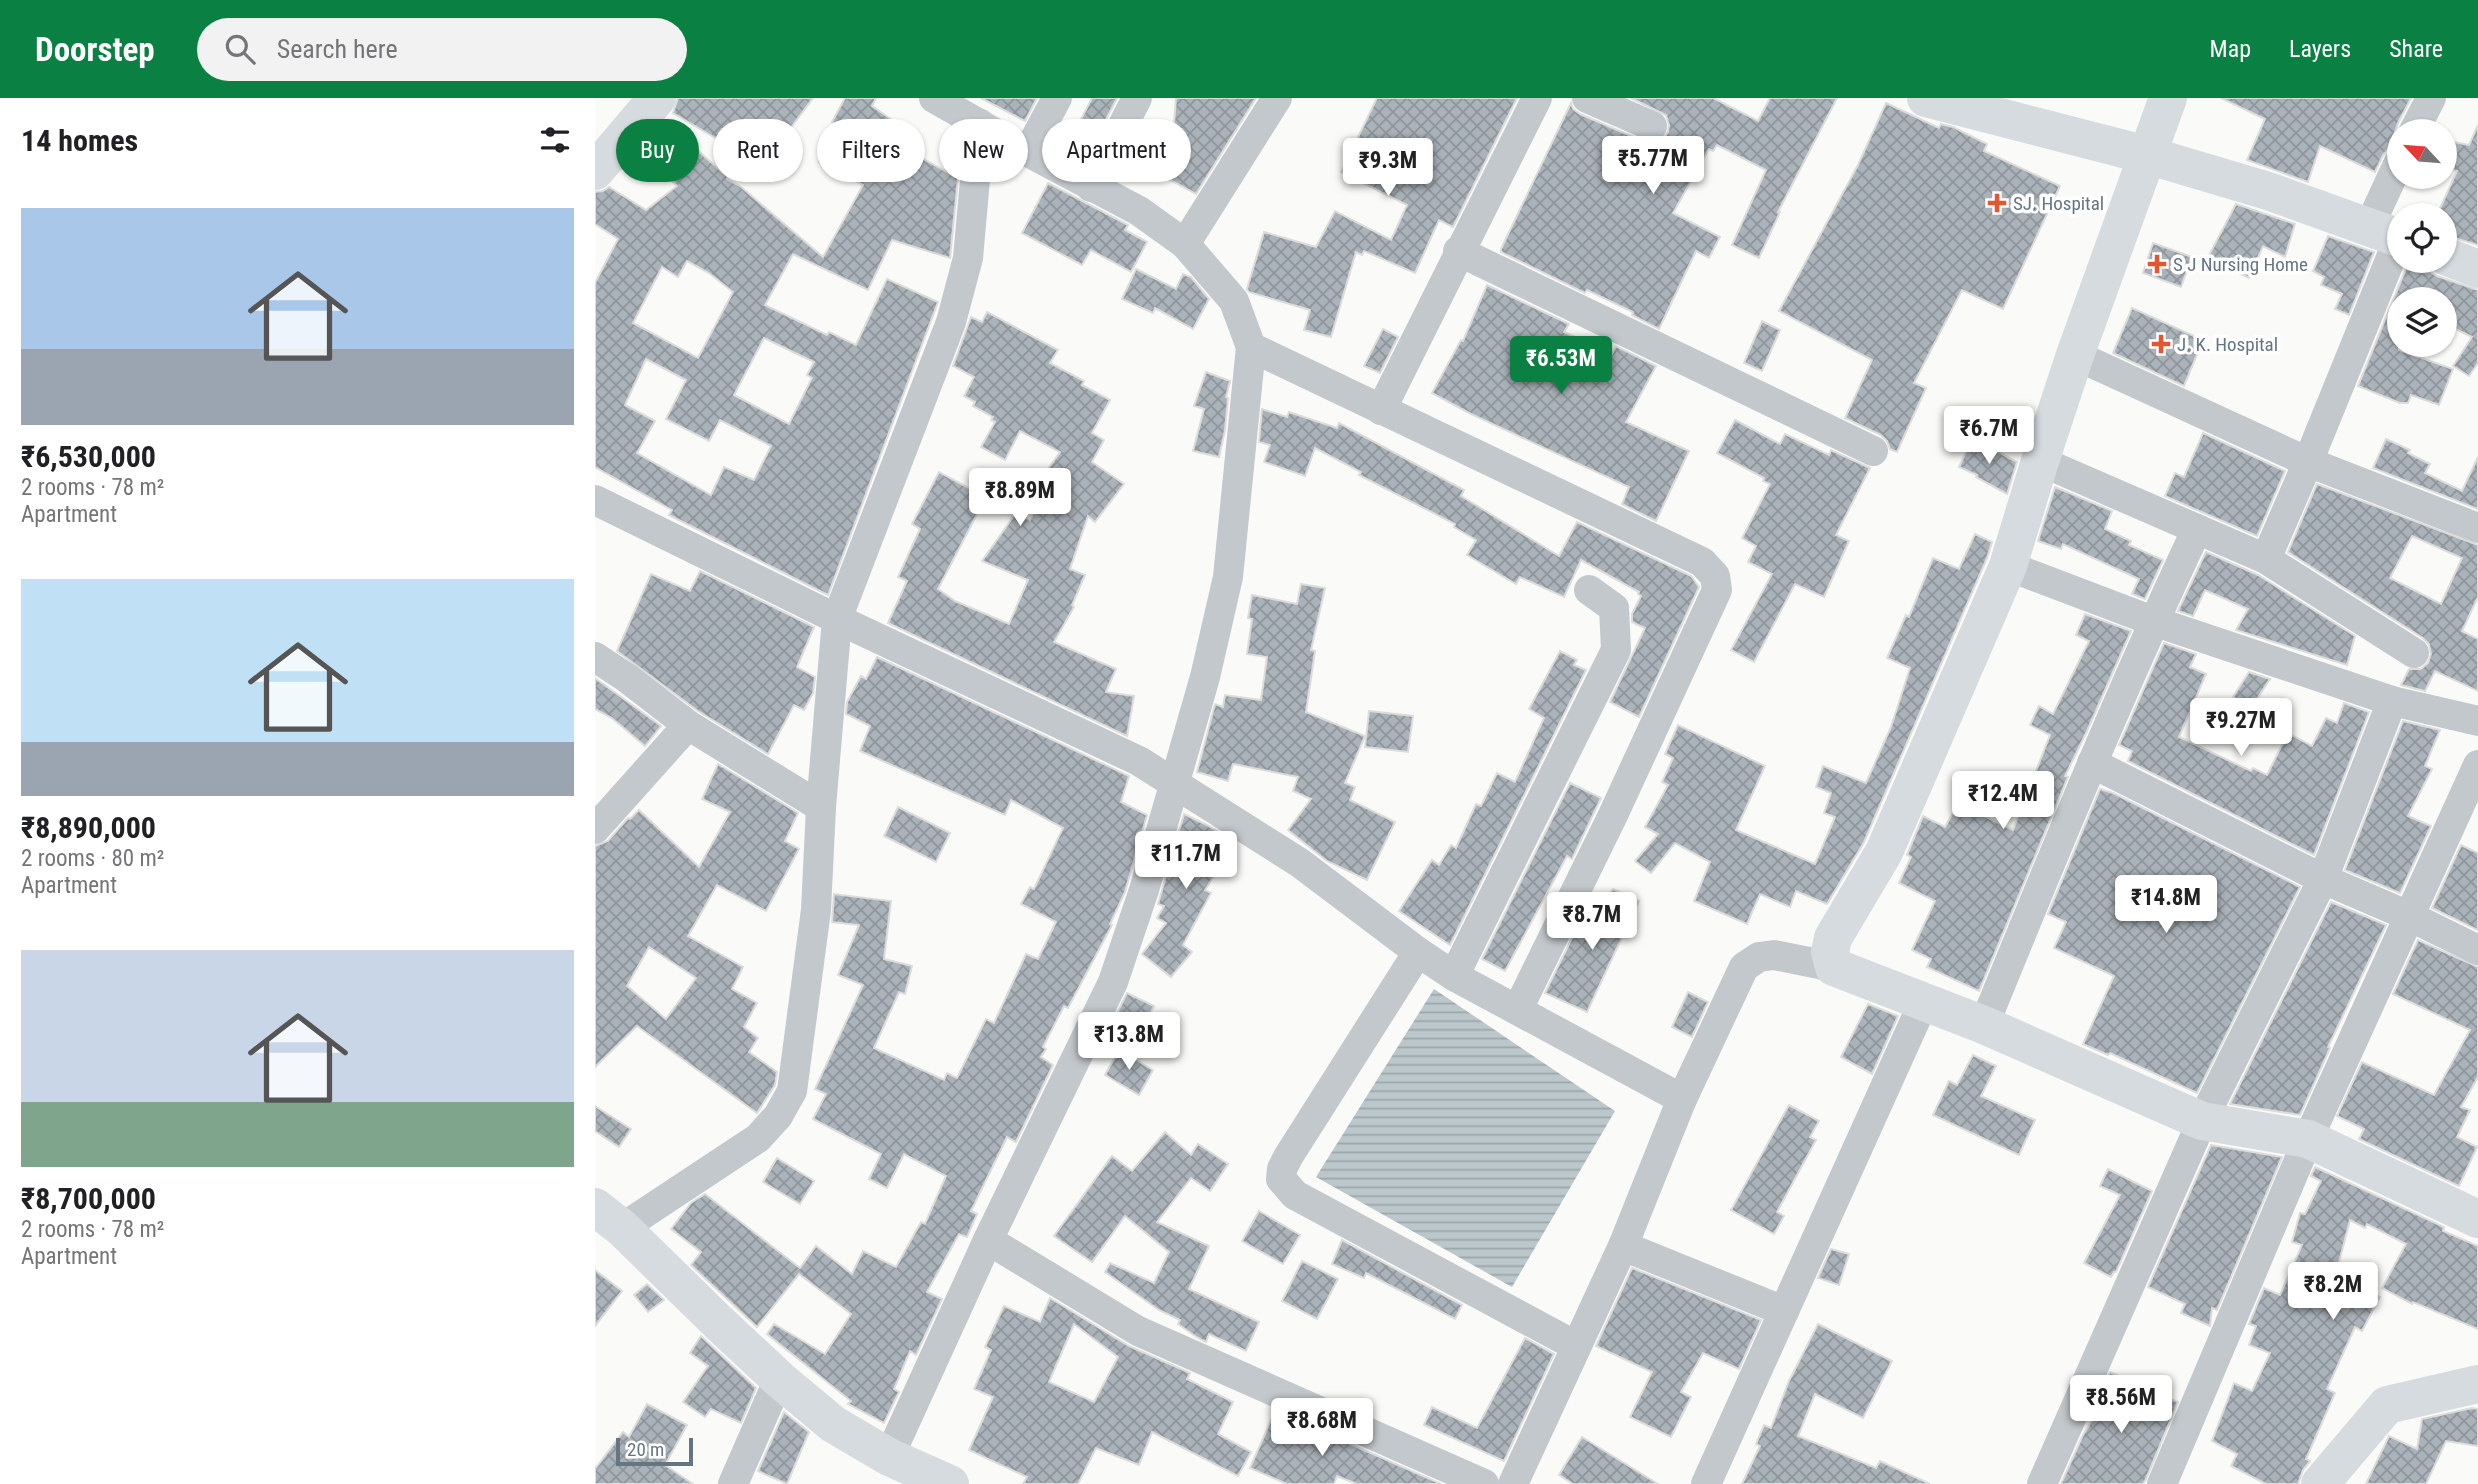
<!DOCTYPE html>
<meta charset="utf-8">
<style>
body{margin:0;font-family:"Roboto Condensed",sans-serif;background:#f2f2f2;color:#202124;height:100vh;display:flex;flex-direction:column;font-size:26px;white-space:nowrap}
*{box-sizing:border-box;margin:0}
p{font-size:23px;color:#757577}
.icon{flex:none;width:38px;height:38px;fill:none;stroke:currentColor;stroke-width:2;stroke-linecap:round;stroke-linejoin:round}
.map{position:relative;flex:1;overflow:hidden}
.panel{display:flex;flex-direction:column;background:#fff;width:595px}
.panel>*{flex:none}
.hud{position:absolute;left:21px;top:21px;width:665px;height:63px;display:flex;gap:14px}
.needle{width:46px;rotate:296deg}
.controls{position:absolute;left:1792px;top:21px;display:grid;gap:14px}
.controls a{display:grid;place-items:center;width:70px;height:70px;border-radius:50%;background:#fff;box-shadow:0 2px 5px #0004;font-size:35px}
.scale{position:absolute;left:21px;bottom:18px;width:77px;box-sizing:border-box;padding-left:7px;border:4px solid #657683;border-top:0;font-size:19px;line-height:24px;white-space:nowrap;color:#657683;-webkit-text-stroke:5px #fff;paint-order:stroke}
.price{position:absolute;translate:-50% -60px;padding:0 16px;border-radius:7px;background:#fff;color:#222;font-size:23px;line-height:46px;filter:drop-shadow(0 2px 4px #0008)}
.price::after{content:'';position:absolute;left:50%;top:42px;width:21px;height:16px;margin-left:-10px;background:inherit;clip-path:polygon(0 0,100% 0,50% 100%)}
.price.on{background:#0b8043;color:#fff}
ul{padding:0;list-style:none}
li{display:grid;align-content:center;gap:14px;height:371px;padding:0 21px}
li span{display:grid;place-items:center;height:217px;border-radius:0px;color:#555}
li>.icon{margin-inline-start:auto}
span .icon{width:126px;height:126px;fill:#fffc;stroke-width:1}
li b{font-size:30px}
h2{display:flex;justify-content:space-between;align-items:center;height:84px;padding:0 21px;font-size:30px}
.tag{padding:0 24px;border-radius:32px;background:#fff;box-shadow:0 2px 5px #0004;font-size:24px;line-height:63px}
.tag.on{background:#0b8043;color:#fff}
header{display:flex;align-items:center;gap:42px;box-sizing:border-box;height:98px;padding:0 35px;background:#0b8043;color:#fff}
header strong{font-size:33px}
nav{display:flex;gap:38px;margin-inline-start:auto;font-size:24px}
.search{width:490px;height:63px;background:#f2f2f2;display:flex;align-items:center;gap:18px;box-sizing:border-box;padding:0 24px;border-radius:38px;color:#757577;font-size:26px}
main{display:flex;flex:1;min-height:0}
.map>svg:first-child{display:block}
.water{fill:url(#water-rules)}
.building{fill:url(#building-cross-hatch);stroke:#dcdcda;stroke-width:2;fill-rule:evenodd}
.lines{fill:none;stroke-linecap:round;stroke-linejoin:round}
.street{stroke:#c3c8cc;stroke-width:30}
.secondary{stroke:#d6dbdf;stroke-width:38}
.poi-dot{fill:#e4572e;stroke:#fff;stroke-width:2.5}
.labels{text-anchor:middle;stroke-width:7;stroke-linejoin:round;paint-order:stroke}
.poi-label{font-size:19px;fill:#657683;stroke:#fff;text-anchor:start}
</style>
<header>
<strong>Doorstep</strong>
<div class="search"><svg class="icon" aria-label="search" viewBox="0 0 24 24"><circle cx="10" cy="10" r="6"/><path d="M15 15l6 6"/></svg>Search here</div>
<nav><a>Map</a><a>Layers</a><a>Share</a></nav>
</header>
<main>
<section class="panel">
<h2>14 homes<svg class="icon" aria-label="filters" viewBox="0 0 24 24"><path d="M4 7h16M4 17h16"/><circle cx="9" cy="7" r="2"/><circle cx="15" cy="17" r="2"/></svg></h2>
<ul>
<li><span style="background:linear-gradient(#a9c7e8 65%,#9aa5b1 0)"><svg class="icon" aria-label="home" viewBox="0 0 24 24"><path d="M3 11l9-7 9 7M6 9v11h12V9"/></svg></span><div><b>₹6,530,000</b><p>2 rooms · 78 m²</p><p>Apartment</p></div></li>
<li><span style="background:linear-gradient(#bfe0f5 75%,#9aa5b1 0)"><svg class="icon" aria-label="home" viewBox="0 0 24 24"><path d="M3 11l9-7 9 7M6 9v11h12V9"/></svg></span><div><b>₹8,890,000</b><p>2 rooms · 80 m²</p><p>Apartment</p></div></li>
<li><span style="background:linear-gradient(#c9d6e8 70%,#7fa58c 0)"><svg class="icon" aria-label="home" viewBox="0 0 24 24"><path d="M3 11l9-7 9 7M6 9v11h12V9"/></svg></span><div><b>₹8,700,000</b><p>2 rooms · 78 m²</p><p>Apartment</p></div></li>
</ul>
</section>
<div class="map">
<svg width="1883" height="1386" viewBox="0 0 1883 1386">
<defs>
<pattern id="water-rules" width="6" height="5" patternUnits="userSpaceOnUse" patternTransform="scale(1.75)"><rect width="6" height="5" fill="#bbc7cb"/><path d="M0 2.5h6" fill="none" stroke="#9ca6aa"/></pattern>
<pattern id="building-cross-hatch" width="8" height="8" patternUnits="userSpaceOnUse" patternTransform="scale(1.75)"><rect width="8" height="8" fill="#aab3b9"/><path d="M0 0l8 8M0 8l8-8" fill="none" stroke="#8e969c"/></pattern>
</defs>
<rect width="100%" height="100%" fill="#fafaf8"/>
<polygon class="water" points="839,891 1020,1013 917,1189 721,1079"/>
<g class="building">
<polygon points="83,0 218,0 179,52 157,34 146,55 78,15"/>
<path d="M250,0H281L277,8L313,33L303,47L363,80L355,160L297,142L273,192L198,156L170,207L232,237L234,234L261,247L292,181L343,204L233,497L74,417L77,412L0,369V185L23,141L0,126V94L8,93L14,89L51,112L82,88L45,54L70,24L133,79L132,81L145,88L228,159L268,87L224,64L244,28L237,24ZM92,163L114,175L138,194L103,260L38,225L67,169L83,179ZM169,240L219,264L212,277L217,280L194,326L139,297ZM51,261L91,282L71,321L114,343L125,322L176,348L159,382L129,369L116,397L42,355L60,323L30,307Z"/>
<polygon points="386,0 442,0 430,23"/>
<polygon points="497,0 522,0 491,60 471,50"/>
<polygon points="581,0 661,0 601,96 564,76 577,51"/>
<polygon points="782,0 922,0 858,129 844,122 820,175 769,153 767,157 761,154 736,239 709,232 715,212 654,194 652,191 669,134 721,149 740,113 796,142 812,107 746,74"/>
<polygon points="1036,0 1118,0 1163,23 1175,0 1242,0 1183,114 1185,114 1164,160 1137,147 1171,72 1122,47 1118,53 1114,51 1078,115 1125,139 1114,160 1101,153 1064,231 1037,217 1038,214 992,192 990,195 906,154 906,151 976,5 978,11 985,16 1050,44 1060,45 1068,42 1073,34 1074,27 1071,17"/>
<polygon points="1626,0 1816,0 1803,25 1795,49 1788,57 1780,74 1725,48 1713,84 1652,62 1670,21"/>
<polygon points="1291,5 1344,30 1346,26 1358,29 1392,46 1389,53 1465,88 1408,211 1367,192 1319,285 1331,290 1302,354 1295,351 1292,343 1286,337 1250,320 1277,262 1184,213 1263,67"/>
<polygon points="1883,27 1883,147 1850,137 1850,117 1842,117 1862,73 1850,70 1854,43 1874,47"/>
<polygon points="453,85 533,127 530,132 552,144 536,174 496,152 487,167 427,135"/>
<polygon points="1641,106 1700,126 1690,159 1668,148 1654,180 1612,161"/>
<polygon points="1733,138 1779,154 1754,217 1740,211 1747,196 1726,187 1729,179 1718,173"/>
<polygon points="1558,145 1597,159 1586,189 1548,175"/>
<polygon points="1814,163 1829,163 1833,172 1842,178 1883,192 1883,265 1874,278 1858,268 1877,239 1850,226 1850,201 1804,201 1804,252 1858,271 1844,307 1816,297 1813,305 1805,305 1763,288"/>
<polygon points="541,171 581,191 588,176 596,179 614,201 598,231 560,210 558,215 527,201"/>
<polygon points="892,187 974,226 969,234 1017,256 1021,248 1061,268 1031,324 1094,353 1061,423 1027,406 1034,389 876,316 837,295 866,242 868,243"/>
<polygon points="1537,210 1608,242 1589,288 1518,255"/>
<polygon points="392,214 463,252 455,265 489,283 487,287 515,302 497,335 509,342 497,364 529,386 500,424 493,418 475,471 490,477 477,507 479,509 459,544 521,571 511,594 539,598 532,638 293,525 312,483 303,479 325,431 317,426 344,374 391,399 343,491 360,503 414,526 433,482 387,463 421,415 435,422 451,387 445,382 465,354 425,333 410,362 386,349 400,324 396,322 398,319 378,308 380,304 369,298 379,279 358,268 376,219 387,224"/>
<polygon points="1167,223 1185,232 1167,273 1149,265"/>
<polygon points="788,231 803,239 785,275 769,268"/>
<polygon points="611,274 635,283 631,299 633,300 630,332 624,359 598,353 609,311 599,308"/>
<polygon points="667,311 692,319 694,314 742,330 744,325 869,392 866,398 964,458 982,424 1096,478 1104,489 1044,619 1015,604 1050,530 1037,524 1037,516 1046,498 1043,496 1044,494 986,462 969,499 925,479 921,486 872,457 881,442 859,429 860,426 764,377 766,374 720,350 710,378 669,364 675,347 664,344"/>
<polygon points="1140,322 1185,346 1190,336 1234,357 1236,352 1275,370 1241,437 1254,443 1229,499 1200,486 1159,564 1136,552 1177,476 1153,464 1161,448 1147,440 1175,386 1168,383 1169,380 1122,355"/>
<polygon points="1608,335 1690,373 1662,438 1570,398 1580,375 1589,379"/>
<polygon points="1791,341 1815,352 1813,355 1835,366 1830,375 1867,393 1883,359 1883,411 1778,370"/>
<polygon points="1376,343 1396,350 1422,364 1412,396 1381,379 1382,377 1364,369"/>
<path d="M1722,386L1883,447V499L1867,533L1883,541V593L1840,573L1830,593L1806,587L1814,571H1826L1833,565L1836,556L1834,546L1828,540L1693,454ZM1817,438L1867,460L1846,506L1795,480Z"/>
<polygon points="1460,389 1517,413 1510,431 1536,443 1534,447 1568,462 1550,501 1537,496 1544,481 1468,446 1466,451 1443,443"/>
<polygon points="1380,436 1397,444 1392,460 1269,744 1232,806 1201,793 1195,809 1165,796 1152,826 1099,803 1115,764 1080,745 1056,775 1040,763 1063,736 1050,729 1073,687 1067,684 1078,660 1070,656 1083,627 1170,668 1141,732 1220,766 1240,719 1229,715 1236,695 1221,689 1228,668 1271,685 1296,629 1315,570 1292,560 1311,517 1314,519 1338,460 1364,471"/>
<polygon points="1611,454 1663,477 1760,538 1752,567 1641,532 1653,511 1610,492 1598,518 1583,513"/>
<polygon points="105,473 219,529 202,569 220,579 218,595 209,612 199,607 173,656 103,613 22,553 56,476 95,493"/>
<polygon points="706,486 730,490 716,552 720,553 711,614 770,638 750,685 760,689 755,702 800,724 772,782 732,763 693,732 716,701 698,693 703,679 638,666 633,683 602,674 620,606 628,609 630,597 666,602 672,559 652,556 657,521 653,520 657,497 702,506"/>
<polygon points="1490,516 1536,533 1492,633 1470,678 1473,679 1384,893 1332,869 1336,861 1317,852 1340,803 1304,785 1316,759 1312,757 1328,718 1350,729 1363,705 1418,732 1455,637 1435,627 1444,608 1458,616 1494,543 1481,537"/>
<polygon points="1569,545 1601,556 1595,569 1611,576 1584,639 1656,673 1658,670 1672,677 1693,635 1717,648 1731,620 1742,625 1749,605 1774,614 1719,757 1533,663 1537,653 1524,647"/>
<polygon points="965,553 982,562 979,567 991,572 855,847 804,813 837,762 844,767 856,747 861,750 881,706 886,708 902,675 920,684 949,620 934,611"/>
<polygon points="282,559 534,678 526,704 552,717 530,794 515,826 517,827 473,910 469,908 448,949 451,951 446,959 458,967 421,1044 412,1039 376,1113 382,1116 372,1139 364,1136 332,1194 347,1201 321,1257 315,1253 299,1291 304,1294 289,1325 253,1306 256,1303 172,1236 179,1226 230,1256 256,1216 204,1176 162,1229 96,1167 106,1154 76,1131 96,1105 110,1096 205,1170 221,1148 257,1176 268,1153 301,1169 326,1124 330,1126 351,1078 309,1056 292,1090 274,1081 286,1056 218,1021 231,996 220,991 268,887 243,877 264,827 237,824 239,796 296,803 289,861 317,868 310,896 304,894 279,950 349,982 352,975 362,980 391,921 399,925 431,856 443,861 461,824 426,806 435,789 439,791 468,730 416,702 410,717 265,653 275,628 251,616 252,604 266,578 271,581"/>
<polygon points="1654,574 1675,581 1656,610 1638,599"/>
<polygon points="0,580 66,628 50,648 17,620 0,611"/>
<polygon points="774,613 818,618 813,654 770,649"/>
<polygon points="1808,623 1845,632 1830,668 1837,671 1813,718 1836,728 1805,795 1750,772"/>
<path d="M123,666L203,715L190,743L204,751L171,813L122,787L93,838L148,869L137,891L162,905L149,929L163,940L154,954L182,974L180,987L162,1015L42,928L0,969V748L13,743L33,720L35,721L44,712L104,769L135,714L107,701ZM54,849L101,880L71,921L32,888Z"/>
<polygon points="975,685 1006,700 977,761 972,758 910,873 887,861"/>
<polygon points="1505,691 1518,695 1705,789 1602,995 1515,955 1513,957 1488,946 1519,878 1459,850 1471,824 1453,816"/>
<polygon points="303,709 355,735 341,764 289,738"/>
<polygon points="589,716 612,727 640,745 610,792 616,795 588,847 597,854 576,879 547,856 571,825 562,820 569,808 563,806"/>
<polygon points="1866,747 1883,755 1883,832 1837,810"/>
<polygon points="1018,791 1044,803 992,914 950,895 977,840"/>
<polygon points="1736,804 1791,827 1733,949 1735,950 1705,1017 1635,1006"/>
<polygon points="1823,842 1883,869 1883,979 1866,1009 1875,1012 1862,1039 1882,1049 1864,1088 1764,1041 1769,1031 1742,1018 1767,964 1839,997 1875,932 1798,896"/>
<polygon points="1093,894 1113,904 1097,939 1077,929"/>
<polygon points="532,895 559,908 536,953 510,940"/>
<polygon points="1273,906 1303,918 1277,976 1246,959"/>
<polygon points="524,952 558,972 544,997 510,977"/>
<polygon points="1378,957 1401,968 1386,998 1440,1022 1424,1057 1338,1017 1354,983 1362,987"/>
<polygon points="1194,1007 1224,1023 1215,1039 1221,1042 1182,1114 1189,1118 1179,1136 1136,1112"/>
<polygon points="0,1008 36,1031 24,1049 0,1033"/>
<polygon points="570,1034 596,1057 603,1046 633,1066 615,1093 596,1080 562,1124 614,1148 594,1191 664,1224 651,1253 614,1236 611,1244 603,1240 583,1226 585,1222 564,1212 510,1174 515,1165 559,1185 574,1154 530,1118 497,1164 459,1138 517,1058 537,1073"/>
<polygon points="1616,1047 1687,1059 1622,1212 1617,1210 1615,1228 1586,1215 1590,1206 1553,1189"/>
<polygon points="182,1060 219,1083 205,1106 168,1084"/>
<polygon points="1720,1069 1849,1129 1848,1133 1883,1148 1883,1231 1818,1204 1817,1206 1787,1190 1811,1146 1772,1126 1770,1130 1755,1122 1741,1176 1785,1199 1767,1233 1760,1229 1732,1291 1740,1295 1711,1361 1715,1363 1708,1372 1703,1386 1671,1386 1636,1368 1642,1356 1617,1343 1639,1285 1657,1293 1675,1255 1654,1247 1661,1228 1654,1226 1669,1190 1685,1197 1707,1147 1697,1144 1705,1115 1710,1116 1726,1083 1716,1078"/>
<polygon points="1513,1071 1557,1093 1521,1174 1519,1174 1516,1179 1489,1165 1525,1097 1505,1088"/>
<polygon points="664,1113 705,1137 688,1166 647,1143"/>
<polygon points="747,1142 867,1207 860,1221 771,1175 769,1180 737,1166"/>
<polygon points="1236,1151 1254,1156 1244,1187 1223,1180"/>
<polygon points="707,1163 743,1181 722,1221 687,1203"/>
<polygon points="1037,1170 1166,1222 1144,1271 1108,1255 1086,1294 1096,1299 1076,1339 1035,1319 1057,1274 1001,1248"/>
<polygon points="0,1172 27,1193 0,1228"/>
<polygon points="52,1186 69,1202 53,1214 39,1197"/>
<path d="M455,1200L534,1248L595,1275L592,1281L638,1304L623,1336L656,1354L643,1378L557,1334L544,1367L501,1350L483,1386H428L432,1379L374,1352L398,1299L379,1291L396,1252L390,1249L409,1208L445,1224ZM479,1226L523,1259L499,1304L454,1284Z"/>
<polygon points="1223,1226 1297,1263 1268,1320 1220,1296 1203,1338 1281,1370 1285,1363 1335,1386 1147,1386 1165,1348 1161,1346 1169,1327 1176,1330 1194,1283"/>
<polygon points="106,1238 161,1290 146,1325 116,1311 110,1319 88,1304 113,1268 95,1255"/>
<polygon points="930,1240 959,1256 909,1363 829,1327 837,1309 882,1330"/>
<polygon points="1515,1274 1583,1304 1551,1381 1548,1386 1466,1386 1488,1337 1497,1322 1495,1321"/>
<polygon points="52,1306 92,1327 70,1367 98,1386 0,1386 0,1371 28,1334 34,1339"/>
<polygon points="1877,1310 1883,1311 1883,1348 1851,1343 1831,1386 1771,1386 1794,1338 1822,1351 1827,1321"/>
<polygon points="680,1313 710,1326 846,1386 762,1386 742,1378 739,1386 692,1386 655,1370"/>
<polygon points="189,1314 214,1334 192,1386 163,1373"/>
<polygon points="987,1339 1063,1386 978,1386 964,1377"/>
</g>
<g class="lines">
<g class="street">
<polyline points="339,0 433,54 544,113 590,146 639,203 656,249 1107,464 1120,478 1122,492 1018,717 923,911"/>
<polyline points="992,0 1057,28"/>
<polyline points="1819,33 1836,0"/>
<polyline points="433,54 462,0"/>
<polyline points="496,89 542,0"/>
<polyline points="1774,129 1804,64"/>
<polyline points="590,146 682,0"/>
<polyline points="863,153 1278,353"/>
<polyline points="1480,257 1713,364 1883,430"/>
<polyline points="786,312 942,0"/>
<polyline points="1445,363 1671,461 1819,555"/>
<polyline points="0,402 242,521 544,663 705,765 823,854 859,878 1087,1001"/>
<polyline points="1671,461 1713,364 1804,140"/>
<polyline points="1413,468 1558,523 1797,603 1883,623"/>
<polyline points="0,559 32,580 93,627 226,709"/>
<polyline points="1497,665 1728,781 1814,818 1883,852"/>
<polyline points="0,731 93,627"/>
<polyline points="823,854 693,1059 687,1071 686,1081 700,1097 981,1248"/>
<polyline points="859,878 1021,552 1019,510 994,492"/>
<path d="M1389,927C1457,760 1525,594 1602,431"/>
<polyline points="27,1130 163,1040 183,1018 197,993 221,812 226,709 242,521 356,224 373,160 385,26"/>
<polyline points="393,1142 543,1233 889,1386"/>
<polyline points="1028,1148 1189,1213 1111,1386"/>
<polyline points="1189,1213 1329,903"/>
<polyline points="294,1359 393,1142 518,884 549,792 610,579 633,479 656,249"/>
<polyline points="138,1386 184,1281"/>
<polyline points="918,1386 1028,1148 1087,1001 1149,869 1164,859 1179,857 1239,869"/>
<polyline points="1447,1386 1607,1023 1728,781 1797,603"/>
<polyline points="1567,1386 1713,1041 1883,667"/>
</g>
<g class="secondary">
<polyline points="1331,0 1552,57 1673,93 1804,140"/>
<polyline points="1573,0 1480,257 1445,363 1413,468 1289,754 1238,840 1235,854 1239,869 1389,927 1607,1023 1713,1041 1883,1121"/>
<polyline points="0,73 62,0"/>
<polyline points="1850,158 1883,171"/>
<polyline points="0,1109 27,1130 123,1224 184,1281 238,1326 294,1359 355,1386"/>
<polyline points="1725,1386 1792,1307 1883,1286"/>
</g>
</g>
<g class="poi-dot">
<path d="M1398.5 94.5h7v7h7v7h-7v7h-7v-7h-7v-7h7z"/>
<path d="M1558.5 155.5h7v7h7v7h-7v7h-7v-7h-7v-7h7z"/>
<path d="M1562.5 235.5h7v7h7v7h-7v7h-7v-7h-7v-7h7z"/>
</g>
<g class="labels">
<g class="poi-label">
<text x="1418" y="112">SJ. Hospital</text>
<text x="1578" y="173">S J Nursing Home</text>
<text x="1582" y="253">J. K. Hospital</text>
</g>
</g>
</svg>
<div class="controls">
<a><svg class="needle" viewBox="-14 -14 28 28"><path d="M0-13l5 13h-10z" fill="#e53935"/><path d="M0 13l5-13h-10z" fill="#757577"/></svg></a>
<a><svg class="icon" aria-label="locate" viewBox="0 0 24 24"><circle cx="12" cy="12" r="6"/><path d="M12 2v4M12 18v4M2 12h4M18 12h4"/></svg></a>
<a><svg class="icon" aria-label="layers" viewBox="0 0 24 24"><path d="M12 4l9 5-9 5-9-5zM3 14l9 5 9-5"/></svg></a>
</div>
<div class="scale">20 m</div>
<b class="price" style="left:1058px;top:98px">₹5.77M</b>
<b class="price" style="left:793px;top:100px">₹9.3M</b>
<b class="price on" style="left:966px;top:298px">₹6.53M</b>
<b class="price" style="left:1394px;top:368px">₹6.7M</b>
<b class="price" style="left:425px;top:430px">₹8.89M</b>
<b class="price" style="left:1646px;top:660px">₹9.27M</b>
<b class="price" style="left:1408px;top:733px">₹12.4M</b>
<b class="price" style="left:591px;top:793px">₹11.7M</b>
<b class="price" style="left:1571px;top:837px">₹14.8M</b>
<b class="price" style="left:997px;top:854px">₹8.7M</b>
<b class="price" style="left:534px;top:974px">₹13.8M</b>
<b class="price" style="left:1738px;top:1224px">₹8.2M</b>
<b class="price" style="left:1526px;top:1337px">₹8.56M</b>
<b class="price" style="left:727px;top:1360px">₹8.68M</b>
<div class="hud">
<a class="tag on">Buy</a>
<a class="tag">Rent</a>
<a class="tag">Filters</a>
<a class="tag">New</a>
<a class="tag">Apartment</a>
</div>
</div>
</main>
